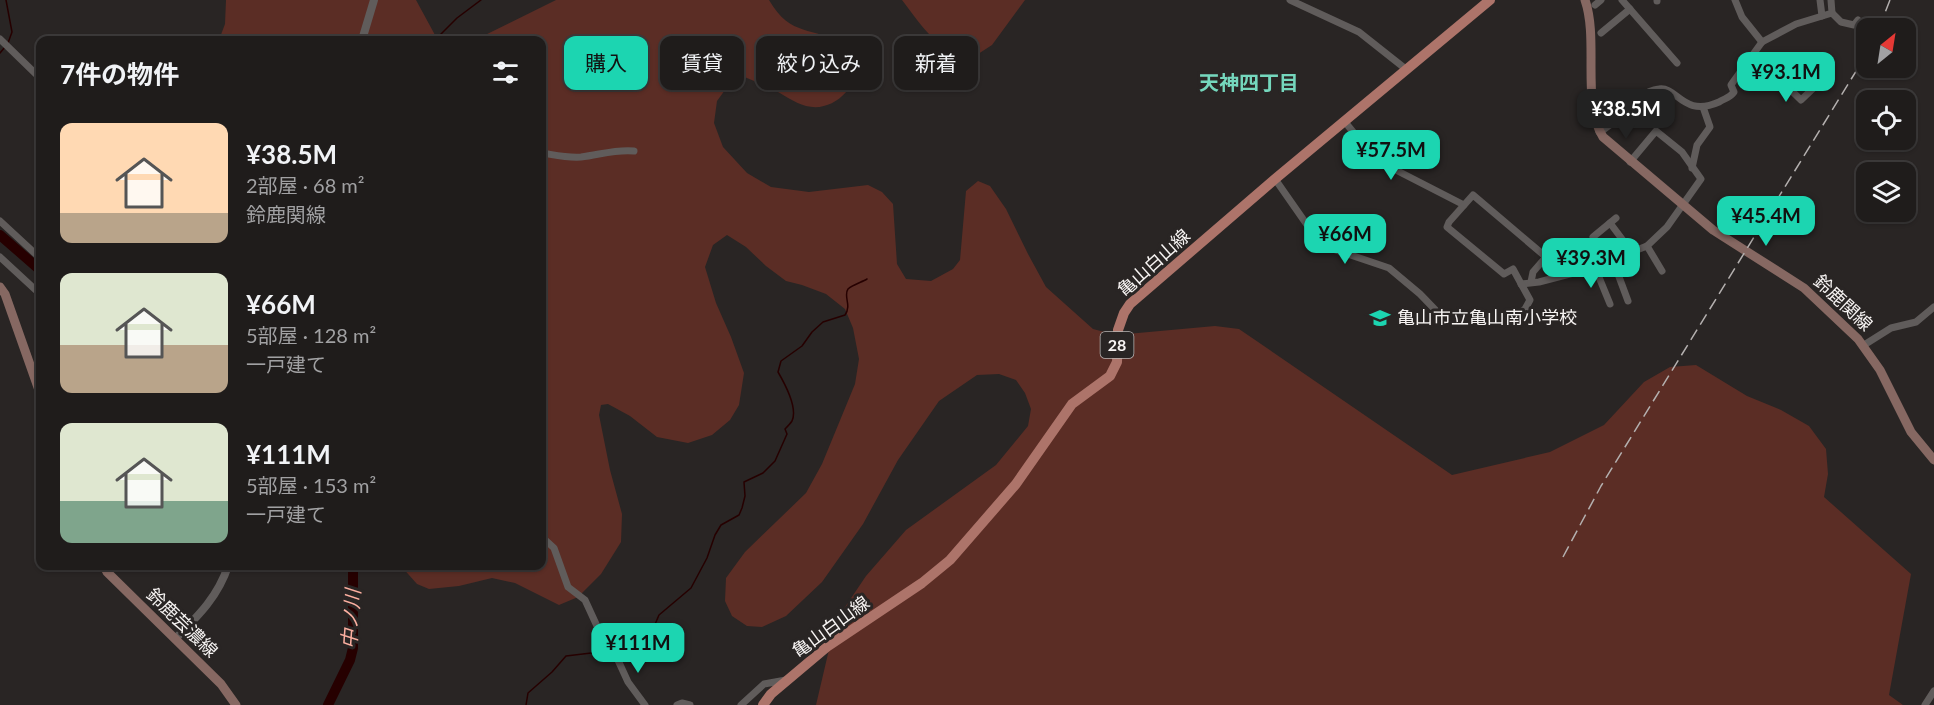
<!DOCTYPE html>
<html lang="ja">
<meta charset="utf-8">
<style>
body{margin:0;font-family:Lato,"Noto Sans JP",sans-serif;background:#2c2928;color:#f1f3f6;height:100vh;display:flex;flex-direction:column;font-size:22px;white-space:nowrap}
*{box-sizing:border-box;margin:0}
p{font-size:20px;color:#a1a1a3}
.icon{flex:none;width:33px;height:33px;fill:none;stroke:currentColor;stroke-width:2;stroke-linecap:round;stroke-linejoin:round}
.map{position:relative;flex:1;overflow:hidden}
.drawer{position:absolute;left:36px;top:36px;width:510px;height:534px;display:flex;flex-direction:column;background:#1f1c1b;border-radius:12px;box-shadow:0 2px 4px #0004,0 0 0 2px #3c3a3a}
.drawer>*{flex:none}
.guide{position:absolute;left:564px;top:36px;width:570px;height:54px;display:flex;gap:12px}
.needle{width:39px;rotate:30deg}
.fabs{position:absolute;left:1856px;top:18px;display:grid;gap:12px}
.fabs a{display:grid;place-items:center;width:60px;height:60px;border-radius:12px;background:#1f1c1b;box-shadow:0 2px 4px #0004,0 0 0 2px #3c3a3a;font-size:30px}
.price{position:absolute;translate:-50% -51px;padding:0 14px;border-radius:12px;background:#1cd5b1;color:#111;font-size:20px;line-height:39px;filter:drop-shadow(0 2px 3px #0008)}
.price::after{content:'';position:absolute;left:50%;top:36px;width:18px;height:14px;margin-left:-9px;background:inherit;clip-path:polygon(0 0,100% 0,50% 100%)}
.price.selected{background:#222;color:#fff}
ul{padding:0;list-style:none}
li{display:flex;align-items:center;gap:18px;height:150px;padding:0 24px}
li span{display:grid;place-items:center;flex:none;width:168px;height:120px;border-radius:12px;color:#555}
li>.icon{margin-inline-start:auto}
span .icon{width:72px;height:72px;fill:#fffc;stroke-width:1}
li b{font-size:26px}
h2{display:flex;justify-content:space-between;align-items:center;height:72px;padding:0 24px;font-size:26px}
.tag{padding:0 21px;border-radius:12px;background:#1f1c1b;box-shadow:0 2px 4px #0004,0 0 0 2px #3c3a3a;font-size:21px;line-height:54px}
.tag.selected{background:#1cd5b1;color:#111}
.map>svg:first-child{display:block}
.green{fill:#5b2d25}
.lines{fill:none;stroke-linecap:round;stroke-linejoin:round}
.stream{stroke:#260000;stroke-width:1.5}
.river{stroke:#260000;stroke-width:10}
.minor{stroke:#605c5b;stroke-width:7}
.tertiary{stroke:#605c5b;stroke-width:8}
.secondary{stroke:#866862;stroke-width:9}
.primary{stroke:#ad746a;stroke-width:10}
.rail{stroke:#b4b0af;stroke-width:1.5;stroke-dasharray:12 6;stroke-linecap:butt}
.labels{text-anchor:middle;stroke-width:6;stroke-linejoin:round;paint-order:stroke}
.shield{fill:#292524;stroke:#b9b6b5;stroke-width:1.5}
.shield-label{font-size:16px;font-weight:bold;fill:#f7f4f3}
.street-label{font-size:18px;fill:#f7f4f3;stroke:#292524}
.poi-label{font-size:18px;fill:#f7f4f3;stroke:#292524;text-anchor:start}
.neighbourhood-label{font-size:20px;font-weight:bold;fill:#75d7bd;stroke:#292524}
.water-label{font-size:20px;font-style:italic;fill:#fcafa0;stroke:#292524}
</style>
<div class="map">
<svg width="1934" height="705" viewBox="0 0 1934 705">
<rect width="100%" height="100%" fill="#292524"/>
<g class="green">
<polygon points="226,0 416,0 435,35 442,40 219,40 225,24"/>
<path d="M556,0H769C791,38 813,26 844,44C851,48 856,56 860,61C857,87 834,113 806,106C794,103 783,94 772,89C762,84 752,80 742,76L733,79L717,101L714,123L723,147L747,173L771,187L809,192L868,185L882,192L893,204L897,264L906,279L931,281L953,269L960,260L966,191L978,181L990,186L1006,209L1028,254L1046,287L1093,329L1116,335L1215,326L1239,329L1452,475L1550,452L1604,425L1644,382L1670,367L1696,365L1747,396L1781,410L1809,426L1826,449L1828,474L1824,497L1911,574L1889,695L1903,705H816L831,641L839,616L866,576L906,530L996,465L1028,426L1031,409L1025,393L1016,380L999,374L977,375L939,401L898,460L863,524L822,582L786,616L762,627L747,626L732,616L725,601L726,578L745,552L806,493L822,464L855,384L859,359L853,328L845,309L826,294L802,285L786,281L766,266L746,247L727,235L713,245L705,267L716,303L731,337L744,373L739,405L730,420L712,435L688,443L657,437L630,416L608,404L601,405L599,415L610,470L622,514L621,542L601,574L578,597L559,605L515,583L492,578L459,586L429,589L417,584L401,566H542V40H475Z"/>
<path d="M902,0H1025L992,45L975,56C935,50 925,30 902,0Z"/>
</g>
<g class="lines">
<g class="stream">
<polyline points="6,0 12,32 8,43"/>
<polyline points="435,40 457,18 481,0"/>
<polyline points="0,53 5,47"/>
<path d="M615,649L632,648L640,645L650,636L659,615L691,588L707,558L715,535L721,525L739,515L742,508L745,496L744,482L763,473L775,461L787,434L785,429C787,427 790,424 792,421C798,408 785,384 778,372L781,361L802,346L812,332L823,322L845,315C852,305 843,296 848,289C852,285 862,282 867,279"/>
<polyline points="526,705 528,693 552,672 566,656 608,651"/>
</g>
<g class="river">
<polyline points="0,235 40,270"/>
<polyline points="328,705 350,660 353,648 353,566"/>
</g>
<g class="minor">
<polyline points="1290,0 1359,32 1407,70"/>
<polyline points="1622,0 1677,63"/>
<polyline points="1657,0 1657,1"/>
<polyline points="1735,0 1742,17 1762,42"/>
<polyline points="1820,0 1822,16"/>
<polyline points="1595,5 1601,0"/>
<polyline points="1832,13 1841,22 1854,25 1858,20"/>
<polyline points="1601,33 1630,9"/>
<polyline points="0,39 40,78"/>
<polyline points="1754,54 1801,100 1823,79"/>
<polyline points="1345,122 1367,149 1388,166 1464,205"/>
<path d="M1599,132C1621,122 1634,92 1659,89C1677,86 1683,118 1719,102C1725,98 1730,98 1734,92L1731,85L1733,82L1762,42L1796,24L1832,13L1831,0"/>
<path d="M542,153C555,155 567,158 581,157C599,155 616,149 634,151"/>
<polyline points="1692,168 1697,145 1710,127 1703,107"/>
<polyline points="1275,179 1319,242 1327,247 1389,268 1420,294 1447,322"/>
<polyline points="0,221 40,258"/>
<polyline points="1610,223 1631,251"/>
<polyline points="1593,237 1616,218"/>
<polyline points="1647,246 1662,271"/>
<polyline points="0,257 40,294"/>
<polyline points="1612,258 1628,301"/>
<polyline points="1594,265 1610,304"/>
<polyline points="1521,284 1539,282 1585,270 1647,246 1667,227 1701,179 1682,152 1656,131 1630,162"/>
<polyline points="1520,313 1525,309 1530,300 1513,269 1504,274 1447,227 1449,222 1473,195 1546,257 1533,272 1531,282"/>
<polyline points="1864,345 1891,328 1916,322 1934,307"/>
<polyline points="542,537 554,548 568,587 585,600 602,637 617,658 628,682 645,705"/>
<polyline points="677,705 682,703 690,705"/>
<polyline points="741,705 764,684 786,680"/>
<polyline points="1925,705 1934,691"/>
</g>
<g class="tertiary">
<polyline points="362,40 374,0"/>
<path d="M175,639C197,617 218,597 228,566"/>
</g>
<g class="secondary">
<path d="M1585,0C1599,40 1581,103 1603,137L1713,230L1804,288L1858,339L1880,370L1911,432L1934,460"/>
<polyline points="0,287 5,294 40,393"/>
<polyline points="104,566 107,572 221,684 236,705"/>
</g>
<polyline class="primary" points="763,705 771,694 828,646 922,583 950,560 1016,484 1072,404 1110,376 1117,362 1118,330 1124,313 1130,304 1275,179 1490,0"/>
<g class="rail">
<polyline points="1879,28 1890,0"/>
<polyline points="1563,557 1601,486 1866,55"/>
</g>
</g>
<defs>
<g id="school-bare" transform="scale(1.62)"><path d="M0-5L7-2L0 1L-7-2ZM-4 1L0 2.5L4 1V4Q0 6-4 4Z" fill="#1cd5b1" stroke="#292524" stroke-width="2.5" paint-order="stroke"/></g>
</defs>
<g fill-rule="evenodd">
<use href="#school-bare" x="1380" y="318"/>
</g>
<g class="labels">
<rect class="shield" x="1100.5" y="332" width="33" height="26" rx="4.5"/>
<g class="shield-label">
<text x="1117" y="351">28</text>
</g>
<g class="street-label">
<text transform="translate(1154 263) rotate(-42)" y="6">亀山白山線</text>
<text transform="translate(1843 303) rotate(43)" y="6">鈴鹿関線</text>
<text transform="translate(182 623) rotate(44)" y="6">鈴鹿芸濃線</text>
<text transform="translate(831 627) rotate(-36)" y="6">亀山白山線</text>
</g>
<g class="poi-label">
<text x="1397" y="324">亀山市立亀山南小学校</text>
</g>
<g class="neighbourhood-label">
<text x="1249" y="90">天神四丁目</text>
</g>
<g class="water-label">
<text transform="translate(351 619) rotate(-86)" y="7">中ノ川</text>
</g>
</g>
</svg>
<div class="fabs">
<a><svg class="needle" viewBox="-14 -14 28 28"><path d="M0-13l5 13h-10z" fill="#e53935"/><path d="M0 13l5-13h-10z" fill="#a1a1a3"/></svg></a>
<a><svg class="icon" aria-label="locate" viewBox="0 0 24 24"><circle cx="12" cy="12" r="6"/><path d="M12 2v4M12 18v4M2 12h4M18 12h4"/></svg></a>
<a><svg class="icon" aria-label="layers" viewBox="0 0 24 24"><path d="M12 4l9 5-9 5-9-5zM3 14l9 5 9-5"/></svg></a>
</div>
<b class="price" style="left:1786px;top:103px">¥93.1M</b>
<b class="price selected" style="left:1626px;top:140px">¥38.5M</b>
<b class="price" style="left:1391px;top:181px">¥57.5M</b>
<b class="price" style="left:1766px;top:247px">¥45.4M</b>
<b class="price" style="left:1345px;top:265px">¥66M</b>
<b class="price" style="left:1591px;top:289px">¥39.3M</b>
<b class="price" style="left:638px;top:674px">¥111M</b>
<div class="guide">
<a class="tag selected">購入</a>
<a class="tag">賃貸</a>
<a class="tag">絞り込み</a>
<a class="tag">新着</a>
</div>
<section class="drawer">
<h2>7件の物件<svg class="icon" aria-label="filters" viewBox="0 0 24 24"><path d="M4 7h16M4 17h16"/><circle cx="9" cy="7" r="2"/><circle cx="15" cy="17" r="2"/></svg></h2>
<ul>
<li><span style="background:linear-gradient(#ffd9b3 75%,#b9a48a 0)"><svg class="icon" aria-label="home" viewBox="0 0 24 24"><path d="M3 11l9-7 9 7M6 9v11h12V9"/></svg></span><div><b>¥38.5M</b><p>2部屋 · 68 m²</p><p>鈴鹿関線</p></div></li>
<li><span style="background:linear-gradient(#dfe7d0 60%,#b9a48a 0)"><svg class="icon" aria-label="home" viewBox="0 0 24 24"><path d="M3 11l9-7 9 7M6 9v11h12V9"/></svg></span><div><b>¥66M</b><p>5部屋 · 128 m²</p><p>一戸建て</p></div></li>
<li><span style="background:linear-gradient(#dfe7d0 65%,#7fa58c 0)"><svg class="icon" aria-label="home" viewBox="0 0 24 24"><path d="M3 11l9-7 9 7M6 9v11h12V9"/></svg></span><div><b>¥111M</b><p>5部屋 · 153 m²</p><p>一戸建て</p></div></li>
</ul>
</section>
</div>
